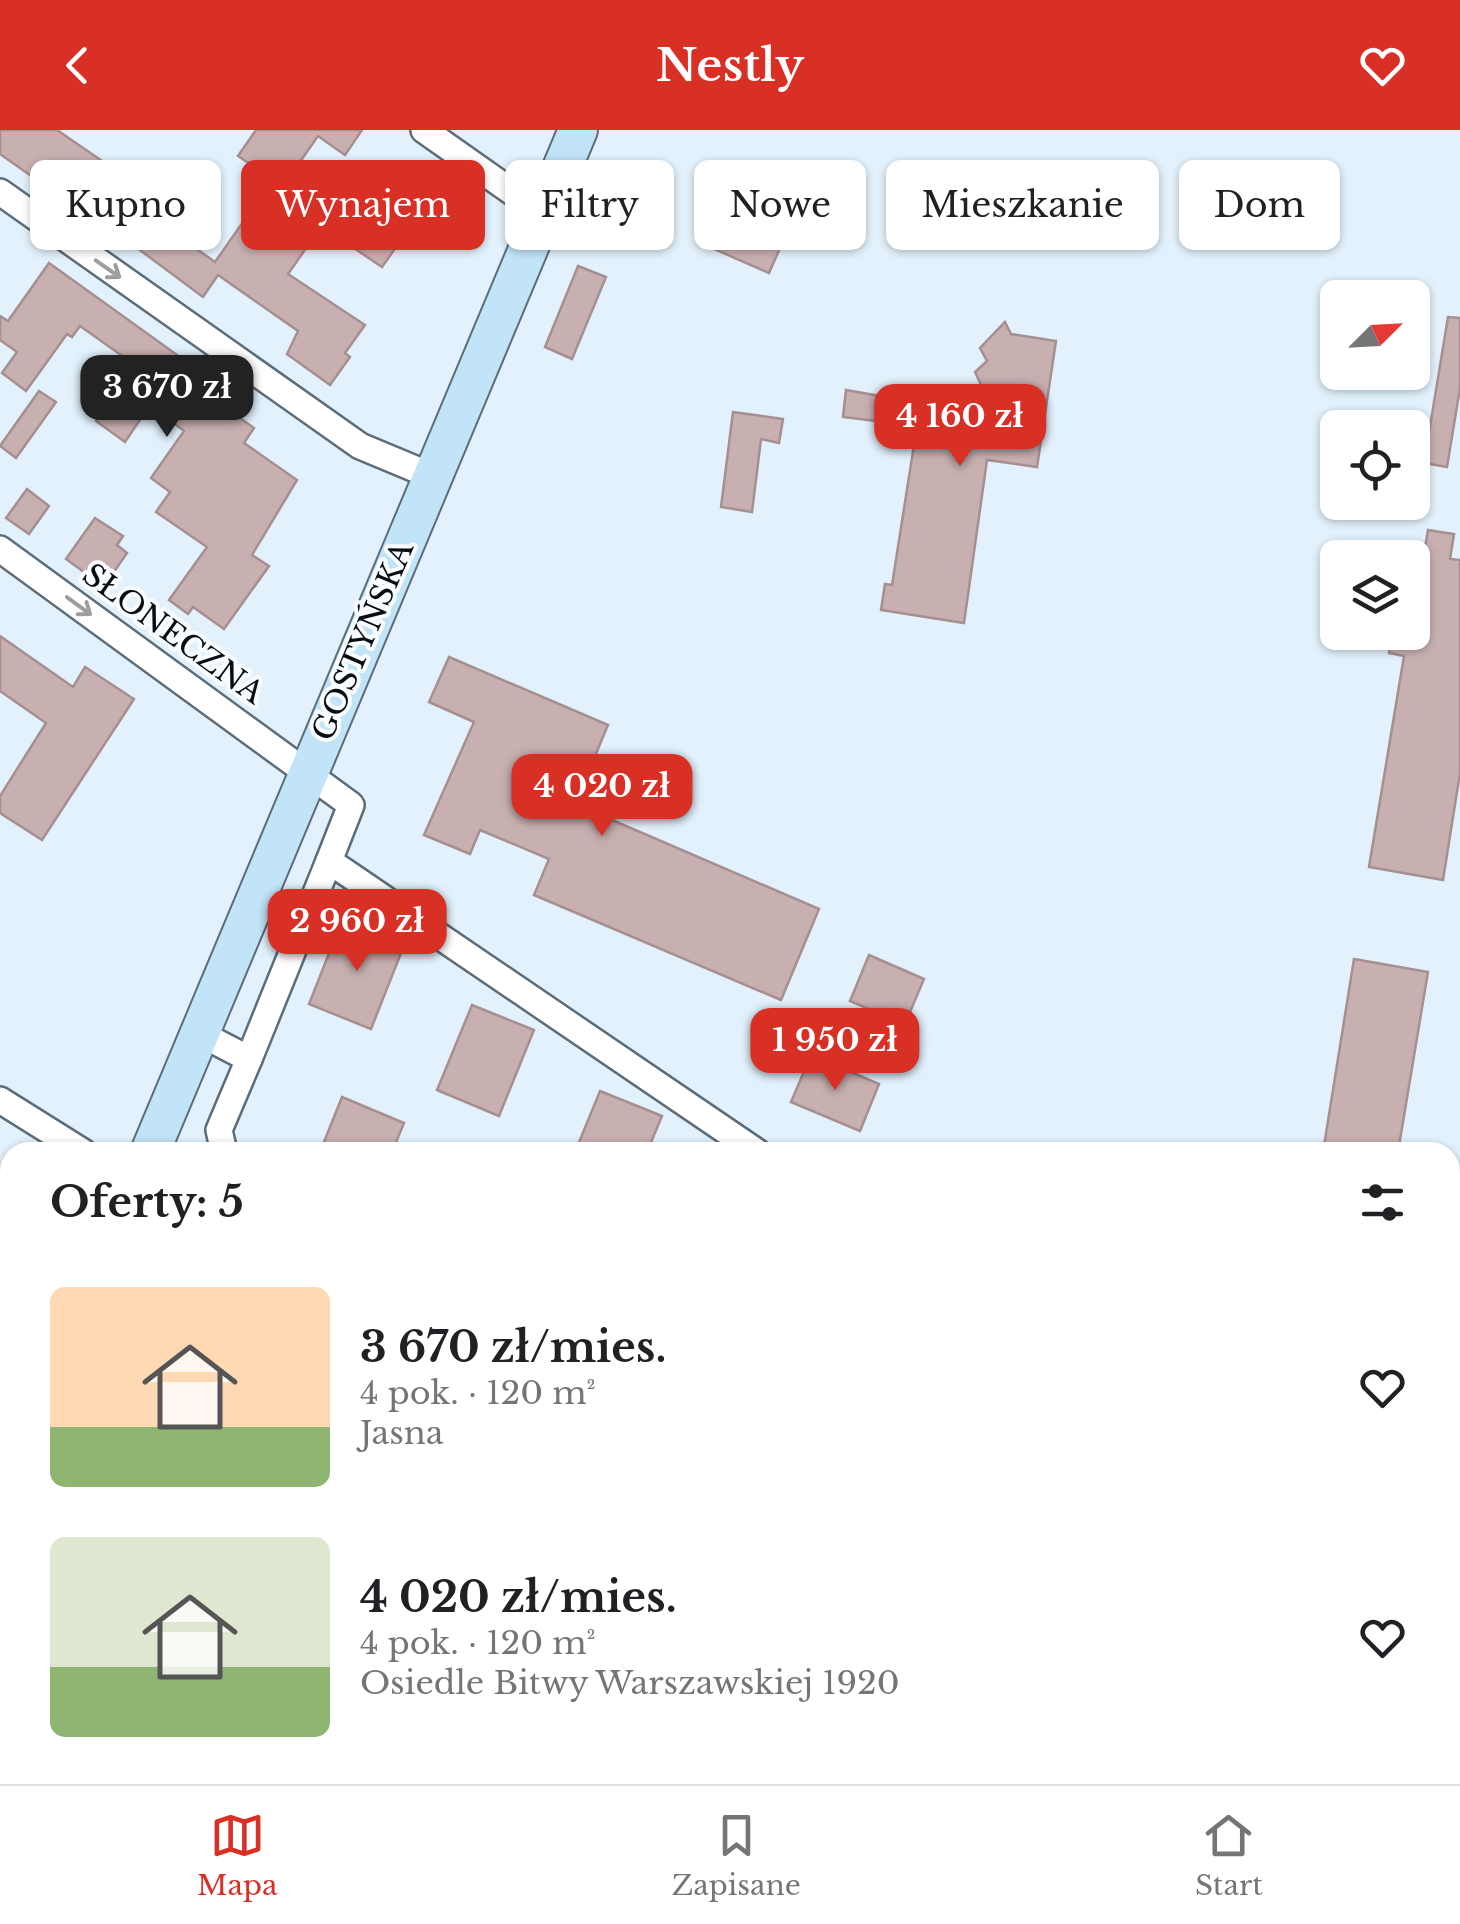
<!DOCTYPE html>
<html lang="pl">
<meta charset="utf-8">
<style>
body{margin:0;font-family:"Libre Baskerville",serif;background:#f2f2f2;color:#202124;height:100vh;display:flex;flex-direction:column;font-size:38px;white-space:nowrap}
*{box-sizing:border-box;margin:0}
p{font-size:32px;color:#757577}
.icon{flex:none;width:55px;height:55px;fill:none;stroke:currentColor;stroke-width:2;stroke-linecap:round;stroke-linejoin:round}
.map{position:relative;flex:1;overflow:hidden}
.details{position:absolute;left:0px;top:1012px;width:1460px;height:642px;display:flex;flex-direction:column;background:#fff;border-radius:30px 30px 0 0;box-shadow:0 2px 8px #0004}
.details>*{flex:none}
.banner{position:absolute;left:30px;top:30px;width:1400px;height:90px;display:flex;gap:20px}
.needle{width:65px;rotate:66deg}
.buttons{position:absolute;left:1320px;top:150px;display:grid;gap:20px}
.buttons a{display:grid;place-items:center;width:110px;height:110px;border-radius:15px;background:#fff;box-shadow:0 2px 8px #0004;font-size:50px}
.price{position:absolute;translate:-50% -85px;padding:0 22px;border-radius:20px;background:#d93025;color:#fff;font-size:32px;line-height:65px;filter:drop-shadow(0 2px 5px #0008)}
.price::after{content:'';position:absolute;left:50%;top:60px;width:30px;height:22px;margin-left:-15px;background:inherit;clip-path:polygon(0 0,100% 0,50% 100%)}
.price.current{background:#222;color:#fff}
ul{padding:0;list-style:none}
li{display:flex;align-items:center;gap:30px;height:250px;padding:0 50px}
li span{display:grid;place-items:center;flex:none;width:280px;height:200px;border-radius:15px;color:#555}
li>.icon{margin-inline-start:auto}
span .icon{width:120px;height:120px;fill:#fffc;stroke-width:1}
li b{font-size:42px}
h2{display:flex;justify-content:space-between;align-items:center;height:120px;padding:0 50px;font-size:42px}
.chip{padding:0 35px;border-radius:15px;background:#fff;box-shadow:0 2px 8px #0004;font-size:35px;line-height:90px}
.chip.current{background:#d93025;color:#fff}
header{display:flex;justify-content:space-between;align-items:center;height:130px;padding:0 50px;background:#d93025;color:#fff;font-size:45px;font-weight:600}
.menu{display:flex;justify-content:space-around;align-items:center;height:140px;border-top:2px solid #e0e0e0;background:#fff;font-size:28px;color:#757577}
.menu a{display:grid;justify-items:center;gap:5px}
.menu .current{color:#d93025}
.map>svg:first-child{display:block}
.building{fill:#c8b0b1;stroke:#a68f90;stroke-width:2.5}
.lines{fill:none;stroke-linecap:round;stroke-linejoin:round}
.street-casing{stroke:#5c6d79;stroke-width:30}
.secondary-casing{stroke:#5c6d79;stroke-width:42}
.street{stroke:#fff;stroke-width:25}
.secondary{stroke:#c1e4f9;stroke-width:38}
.oneway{stroke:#9c9ea0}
.labels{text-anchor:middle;stroke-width:8;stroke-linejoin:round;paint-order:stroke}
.street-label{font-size:30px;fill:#070d12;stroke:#f8fcff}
</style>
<header><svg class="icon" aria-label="back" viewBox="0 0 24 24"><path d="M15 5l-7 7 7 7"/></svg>Nestly<svg class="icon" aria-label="heart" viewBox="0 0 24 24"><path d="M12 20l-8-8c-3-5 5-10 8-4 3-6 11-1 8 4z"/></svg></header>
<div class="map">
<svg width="1460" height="1654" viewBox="0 0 1460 1654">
<rect width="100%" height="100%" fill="#e2f1fc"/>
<g class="building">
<polygon points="0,0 57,0 137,55 145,44 182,70 163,95 215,132 255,75 245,68 259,48 253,44 257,39 238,26 256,0 362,0 345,25 318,6 295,39 315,53 291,86 316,104 288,144 365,195 345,223 350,227 330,255 287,224 298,201 218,145 203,167 74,71 68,72 0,24"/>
<polygon points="403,37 426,53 412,73 389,57"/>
<polygon points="730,77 787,102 769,143 712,118"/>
<polygon points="366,90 399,113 382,137 345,112"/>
<polygon points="49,133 205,245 197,257 254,298 244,313 297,350 252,425 269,436 224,499 193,477 188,484 169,470 207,417 156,382 170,362 151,348 184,301 150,275 125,312 96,291 135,235 80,196 72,207 67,204 26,261 2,243 17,222 0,210 0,186 8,191"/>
<polygon points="578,136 606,147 572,229 545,217"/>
<polygon points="1448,187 1460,188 1460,258 1447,337 1424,333"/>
<polygon points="1005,192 1011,204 1056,211 1037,337 987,330 964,493 881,480 885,454 892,455 917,296 843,287 846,260 972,282 974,265 982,257 975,242 987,231 980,218"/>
<polygon points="39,261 56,272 16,328 0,316"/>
<polygon points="733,282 783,289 779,313 761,309 752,382 721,377"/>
<polygon points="27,359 49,376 29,404 6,388"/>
<polygon points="95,388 123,406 117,415 127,423 109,449 93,438 88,445 66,429"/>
<polygon points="1428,400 1454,404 1450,429 1460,430 1460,643 1443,750 1369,737 1404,526 1389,523 1393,502 1412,502 1412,422 1424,424"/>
<polygon points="0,506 73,557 85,537 134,569 42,710 0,683 0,666 46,593 0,561"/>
<polygon points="449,527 608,595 575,674 819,779 781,870 534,765 549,729 480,700 470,724 424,705 474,592 429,572"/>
<polygon points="343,788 405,813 371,899 309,874"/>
<polygon points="869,825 924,849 905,894 850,871"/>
<polygon points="1354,829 1428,842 1398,1022 1323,1022"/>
<polygon points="472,875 534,900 499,986 437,960"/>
<polygon points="811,925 879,954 860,1001 791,972"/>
<polygon points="600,961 662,986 647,1022 575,1022"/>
<polygon points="342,967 404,993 392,1022 320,1022"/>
</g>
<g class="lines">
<g class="street-casing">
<g id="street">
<polyline points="424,0 542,83"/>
<polyline points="0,62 360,316 432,346"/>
<polyline points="0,419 351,675 329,731 757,1022"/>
<polyline points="199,903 249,929 219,1000 224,1022"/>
<polyline points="249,929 329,731"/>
<polyline points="0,970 83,1022"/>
<polyline points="1450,1522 1460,1523"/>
</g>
</g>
<g class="secondary-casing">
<g id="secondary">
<polyline points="150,1022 578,0"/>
<polyline points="0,1380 10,1356"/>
</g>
</g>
<use href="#street" class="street"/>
<use href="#secondary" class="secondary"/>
</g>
<defs><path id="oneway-shaft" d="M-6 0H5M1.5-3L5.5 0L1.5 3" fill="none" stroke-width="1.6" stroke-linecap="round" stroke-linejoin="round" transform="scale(2.5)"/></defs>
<g class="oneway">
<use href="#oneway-shaft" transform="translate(108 139) rotate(35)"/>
<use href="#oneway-shaft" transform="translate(79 476) rotate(36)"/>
</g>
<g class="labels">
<g class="street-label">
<text transform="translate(173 504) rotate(36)" y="10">SŁONECZNA</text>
<text transform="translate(363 511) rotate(-67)" y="10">GOSTYŃSKA</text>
</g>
</g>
</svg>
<div class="buttons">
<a><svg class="needle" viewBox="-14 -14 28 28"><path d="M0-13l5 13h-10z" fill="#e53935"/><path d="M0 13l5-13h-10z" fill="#757577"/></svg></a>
<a><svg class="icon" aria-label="locate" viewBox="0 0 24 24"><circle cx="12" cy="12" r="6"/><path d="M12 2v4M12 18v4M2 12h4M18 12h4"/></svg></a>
<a><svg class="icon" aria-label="layers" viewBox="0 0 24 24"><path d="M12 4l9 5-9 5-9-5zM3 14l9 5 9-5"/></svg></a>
</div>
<b class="price current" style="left:167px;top:310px">3 670 zł</b>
<b class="price" style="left:960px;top:339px">4 160 zł</b>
<b class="price" style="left:602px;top:709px">4 020 zł</b>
<b class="price" style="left:357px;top:844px">2 960 zł</b>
<b class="price" style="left:835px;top:963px">1 950 zł</b>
<div class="banner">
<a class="chip">Kupno</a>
<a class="chip current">Wynajem</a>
<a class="chip">Filtry</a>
<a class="chip">Nowe</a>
<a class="chip">Mieszkanie</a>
<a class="chip">Dom</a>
</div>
<section class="details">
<h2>Oferty: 5<svg class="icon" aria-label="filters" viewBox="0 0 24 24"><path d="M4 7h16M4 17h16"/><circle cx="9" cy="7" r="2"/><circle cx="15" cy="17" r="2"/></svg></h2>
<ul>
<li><span style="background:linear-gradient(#ffd9b3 70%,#8fb573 0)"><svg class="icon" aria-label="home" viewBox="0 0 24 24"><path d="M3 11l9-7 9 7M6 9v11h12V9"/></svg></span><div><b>3 670 zł/mies.</b><p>4 pok. · 120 m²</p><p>Jasna</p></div><svg class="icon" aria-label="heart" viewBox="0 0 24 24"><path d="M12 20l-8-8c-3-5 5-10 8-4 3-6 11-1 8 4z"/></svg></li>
<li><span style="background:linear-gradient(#dfe7d0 65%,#8fb573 0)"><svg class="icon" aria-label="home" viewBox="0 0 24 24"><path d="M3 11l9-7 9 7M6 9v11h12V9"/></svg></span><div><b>4 020 zł/mies.</b><p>4 pok. · 120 m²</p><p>Osiedle Bitwy Warszawskiej 1920</p></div><svg class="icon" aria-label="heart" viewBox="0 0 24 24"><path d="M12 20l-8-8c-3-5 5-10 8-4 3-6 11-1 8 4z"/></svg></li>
</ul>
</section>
</div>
<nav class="menu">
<a class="current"><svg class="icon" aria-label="map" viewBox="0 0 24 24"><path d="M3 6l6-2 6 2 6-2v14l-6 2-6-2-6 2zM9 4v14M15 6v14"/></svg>Mapa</a>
<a><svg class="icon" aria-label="saved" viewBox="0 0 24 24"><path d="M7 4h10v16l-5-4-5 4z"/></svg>Zapisane</a>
<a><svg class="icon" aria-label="home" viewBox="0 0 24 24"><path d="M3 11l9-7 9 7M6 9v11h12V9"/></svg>Start</a>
</nav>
